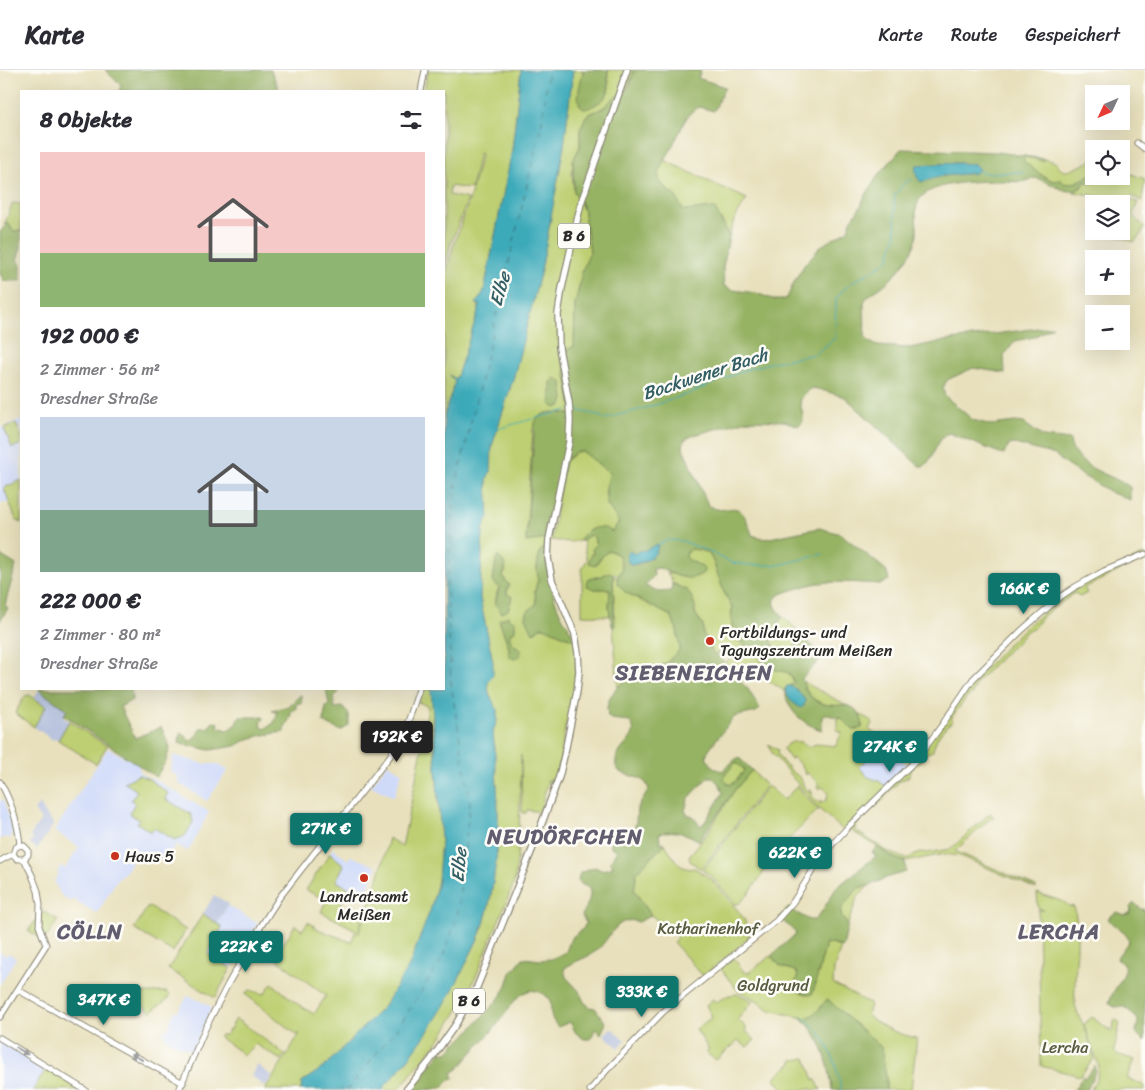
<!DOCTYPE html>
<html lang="de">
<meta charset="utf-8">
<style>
body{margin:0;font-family:Sriracha,sans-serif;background:#f7f7f7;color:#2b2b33;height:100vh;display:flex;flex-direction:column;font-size:19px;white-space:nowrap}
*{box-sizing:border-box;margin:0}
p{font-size:16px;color:#7c7c81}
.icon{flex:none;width:28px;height:28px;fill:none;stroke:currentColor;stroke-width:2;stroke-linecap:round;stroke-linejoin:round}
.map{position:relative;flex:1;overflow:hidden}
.panel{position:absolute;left:20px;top:20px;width:425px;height:600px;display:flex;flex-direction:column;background:#fff;border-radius:0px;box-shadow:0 5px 20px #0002}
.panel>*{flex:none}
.needle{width:32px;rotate:226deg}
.fabs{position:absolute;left:1085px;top:15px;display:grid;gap:10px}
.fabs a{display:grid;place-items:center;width:45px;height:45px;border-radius:0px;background:#fff;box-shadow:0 5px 20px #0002;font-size:25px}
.price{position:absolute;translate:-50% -42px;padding:0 11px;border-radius:5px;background:#0f766e;color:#fff;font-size:16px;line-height:32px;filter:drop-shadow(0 1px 2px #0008)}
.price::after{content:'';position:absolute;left:50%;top:30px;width:15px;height:11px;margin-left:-8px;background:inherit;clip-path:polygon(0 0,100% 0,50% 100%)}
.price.selected{background:#222;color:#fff}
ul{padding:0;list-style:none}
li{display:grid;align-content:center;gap:10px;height:265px;padding:0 20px}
li span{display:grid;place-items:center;height:155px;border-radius:0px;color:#555}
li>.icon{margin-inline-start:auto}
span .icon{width:90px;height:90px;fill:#fffc;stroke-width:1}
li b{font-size:21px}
h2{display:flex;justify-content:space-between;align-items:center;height:60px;padding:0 20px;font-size:21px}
header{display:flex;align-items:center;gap:30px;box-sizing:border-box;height:70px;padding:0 25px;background:#fff;border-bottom:1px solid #e1e1e2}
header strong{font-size:24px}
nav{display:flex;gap:28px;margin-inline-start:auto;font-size:18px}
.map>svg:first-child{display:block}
.built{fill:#cfdaf9}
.industrial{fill:#bac4de}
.green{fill:#bdcf72;stroke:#747d4e;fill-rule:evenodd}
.forest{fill:#96b264;stroke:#606e48;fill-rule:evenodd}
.water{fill:#3caaba;stroke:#346a72}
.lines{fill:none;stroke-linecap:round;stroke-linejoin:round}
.stream{stroke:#3caaba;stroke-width:1}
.ferry{stroke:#325e64;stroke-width:1;stroke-dasharray:6 5;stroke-linecap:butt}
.secondary-casing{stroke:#8a8674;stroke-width:7}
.primary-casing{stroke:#8a8674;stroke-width:8}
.secondary{stroke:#fff;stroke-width:5}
.primary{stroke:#fff;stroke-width:5.5}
.oneway{fill:#a0a0a0}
.poi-dot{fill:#c8321e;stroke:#fdfcf7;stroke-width:2}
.labels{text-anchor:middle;stroke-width:5;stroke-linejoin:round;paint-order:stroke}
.shield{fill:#fdfcf7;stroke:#6a6a68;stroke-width:1}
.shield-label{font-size:15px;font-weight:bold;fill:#2b2b2b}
.poi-label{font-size:16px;fill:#2b2b2b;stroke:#fdfcf7;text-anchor:start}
.park-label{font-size:16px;fill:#575c40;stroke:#fdfcf7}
.water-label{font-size:18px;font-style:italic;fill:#325e64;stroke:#fdfcf7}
.district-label{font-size:21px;font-weight:bold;letter-spacing:1px;fill:#625d6f;stroke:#fdfcf7}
</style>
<header>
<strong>Karte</strong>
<nav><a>Karte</a><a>Route</a><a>Gespeichert</a></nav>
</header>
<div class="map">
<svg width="1145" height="1020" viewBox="0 0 1145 1020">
<rect width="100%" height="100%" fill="#fdfcf7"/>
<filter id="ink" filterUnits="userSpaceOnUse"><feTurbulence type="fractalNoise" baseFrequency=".02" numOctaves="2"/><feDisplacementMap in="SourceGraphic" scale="10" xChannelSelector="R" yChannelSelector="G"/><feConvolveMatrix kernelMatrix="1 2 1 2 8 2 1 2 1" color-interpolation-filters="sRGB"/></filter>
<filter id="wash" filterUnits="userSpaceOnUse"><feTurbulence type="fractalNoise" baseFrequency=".0096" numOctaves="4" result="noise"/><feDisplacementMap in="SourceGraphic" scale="20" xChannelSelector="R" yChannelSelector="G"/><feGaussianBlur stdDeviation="1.12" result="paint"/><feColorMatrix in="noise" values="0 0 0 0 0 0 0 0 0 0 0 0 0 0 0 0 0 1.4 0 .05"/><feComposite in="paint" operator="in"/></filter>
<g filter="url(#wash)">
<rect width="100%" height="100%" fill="#e8e0bc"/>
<g class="built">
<polygon points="21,349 21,410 4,418 9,432 2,434 0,432 0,354 2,358"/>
<polygon points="873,669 880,676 883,672 909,697 888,718 879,711 868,707 859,697 874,682 867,675"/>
<polygon points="108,678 138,695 141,703 147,707 154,709 209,742 190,778 187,781 176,774 165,792 160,789 151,792 137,783 127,800 116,811 97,844 73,829 70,832 61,825 54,812 59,803 57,802 61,796 65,799 79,777 54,761"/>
<polygon points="173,685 205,694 218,694 228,700 207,731 178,713 178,706 171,702"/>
<polygon points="387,694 402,702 394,727 371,716"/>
<polygon points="3,730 13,758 13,762 10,769 7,767 0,769 0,731"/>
<polygon points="333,778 348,790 350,786 354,787 377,797 365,825 336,811 344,795 330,783"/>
<polygon points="228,836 258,853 231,898 208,884 222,857 217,854"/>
<polygon points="0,882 6,886 8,883 16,888 0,915"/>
<polygon points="188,925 212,937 199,965 194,982 169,971 162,962 170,956 169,954 175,941 178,941"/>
<polygon points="0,970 46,999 33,1020 4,1020 0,1018"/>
</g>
<g class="industrial">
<polygon points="39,620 68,640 63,647 69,651 58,670 55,668 53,670 34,657 46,636 34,628"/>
<polygon points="40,734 46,745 53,753 53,756 37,779 30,773 33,769 30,766 41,750 34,740"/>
<polygon points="214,825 229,834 217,854 203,844"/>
<polygon points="611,958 625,970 619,978 604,965"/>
<polygon points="257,995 272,1006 265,1017 251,1006"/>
</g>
<g class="green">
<polygon points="428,0 448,1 448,0 521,0 512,80 484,221 478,233 479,239 444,347 444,209 453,177 470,128 481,84 479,83 471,119 450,116 449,125 468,129 450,176 444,202 444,21 424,21"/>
<path d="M573,0H583V9L579,21L593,36C602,30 610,26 609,13C609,8 607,5 608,0H634C629,17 621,28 604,37C598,41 591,42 586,46L580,60V77L573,90L572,104L573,115L584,142L590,182L583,199L575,235L574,276L569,318L573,345L561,342L533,358L526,471L547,469L546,478L540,481L537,497L538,509L535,521L536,534L526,545L533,563L540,557H544L574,570C580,597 574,624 570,652H566L560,692L554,716L549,715V710L548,709L540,742L527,740L526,743H522L521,685L519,771L515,809L512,818L477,904L466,927L440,969L398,1020H385L383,1018C420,979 448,933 470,885C476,873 483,860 486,847C492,825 495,801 497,779C500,740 496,701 493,661L497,651V639L489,624L488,612L493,592L480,528L483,461L488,431L487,410L492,376L514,305L542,196L564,76ZM496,490L503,491L506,501L503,506L507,513L510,515L507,519V524L512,527L508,540L495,534L497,522L499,518L493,511ZM499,550L513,562L510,563C508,572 514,575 521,579L520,586L509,583V578Z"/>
<path d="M1026,87C1033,89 1053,89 1056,93C1060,96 1059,100 1065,101C1071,102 1087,92 1094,89V105C1087,105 1082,111 1076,113C1060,118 1034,103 1023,90Z"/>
<polygon points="664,89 666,91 747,129 734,150 729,167 723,152 709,138 689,141 682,140 675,125 668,121 659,110 658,104"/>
<path d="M1121,100L1145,109L1142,131L1132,126L1130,129V130L1138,132C1131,150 1131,144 1144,156L1141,164L1134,172L1112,164L1113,161H1121V134L1113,129L1074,122L1082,117L1085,112L1096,113V106H1121Z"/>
<polygon points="13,133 21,134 21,161 13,161 8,153 4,155"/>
<polygon points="16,353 21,365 21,374 12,378 4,358"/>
<path d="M582,381C592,388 600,396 610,403L605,424L619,452L612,463L598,458L580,471L570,472L551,470L565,391L576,382Z"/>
<polygon points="21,410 21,453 16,450 4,418"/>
<polygon points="591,465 594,467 596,475 591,486 596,495 599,489 609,480 619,485 622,499 619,506 609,502 600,507 595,507 595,519 610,519 609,537 610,546 582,545 582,498 587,490 583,471 586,467"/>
<path d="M690,479L700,480L709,484L713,491L724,522L732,538L731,549L733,560L740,572L766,595L773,599L789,603L794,613L785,618L784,622C779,615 760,607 752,601L741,612L737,609L739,607L728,599L722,597L720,594L723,591L726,592L730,589L726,579L714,585L703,564V556L695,543L694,532L676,514H672V510L667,503L684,507L694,492L689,491L686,487L687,482Z"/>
<path d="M1145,484V488L1084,518L1087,523L1080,527L1075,523C1064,531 1052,538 1041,548C1038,551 1037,555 1034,557C1032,559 1029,559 1027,561C1021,567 1015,576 1008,580L977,612L972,624L967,627L952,647V652C943,657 934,671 933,681L927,683L911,700L908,707L900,711L887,723L883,730L866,743L855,758L856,761L887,781L903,788H909L921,782L927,783L951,779L990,743L994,747L989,750L955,781L1036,817V819L960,786L944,784L910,791H900L847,758L844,761L819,739L772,683L768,674L778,680L777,684L785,695L788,696V698C793,704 803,706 803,715L809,722L810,719L812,722V726L820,734L821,731L824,732L827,729L828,722L821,716L820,719L818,717V713L807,702V705L804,703V699L793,687L791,690L783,679C790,670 800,669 809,677L816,674L836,676L842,662L837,661V647L841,648L853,660H858L861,646L859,643L873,652L869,659L883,672L880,676L873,669L867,674L874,682L859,697L868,707L879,711L888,718L909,697L967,617L1022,560L1075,517Z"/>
<path d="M613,506L618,508L617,509L625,522L671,546L677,559L680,579C672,591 656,599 644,606C633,611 630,607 618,617L613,557L615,556Z"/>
<path d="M782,545L802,565L794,579L783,586C776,578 770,573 770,562L782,548Z"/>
<path d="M802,611L846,635C824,637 810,633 802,611Z"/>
<polygon points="423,619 431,619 433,639 432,648 441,770 438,811 431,838 418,876 409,896 384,936 324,997 302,1012 301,1020 265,1020 300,963 297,965 245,924 249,920 264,924 272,913 296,933 314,944 326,926 275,888 295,855 302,860 308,852 320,860 351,872 356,860 321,842 326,830 306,820 330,783 344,795 336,811 349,818 340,836 362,848 358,864 378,809 389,768 402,777 421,684 428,636 418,632"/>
<polygon points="29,625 46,636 34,657 15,643 25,626"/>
<polygon points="69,651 107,676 96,694 58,670"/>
<polygon points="735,692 744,699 744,701 735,712 729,715 724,709 724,705"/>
<polygon points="752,700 766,716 701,799 690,791 689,786 706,765 734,721"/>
<polygon points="139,705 149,709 168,723 165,729 191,744 193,752 185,766 175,770 154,758 151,762 137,753 139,750 129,743 135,733 131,730 137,721 124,712"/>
<polygon points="768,716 784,730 797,716 818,740 784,774 747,826 738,834 735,834 712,807 703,800 704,798"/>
<path d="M665,774C673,785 678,802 695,798L711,809L740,843L745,851L749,868L703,906L673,872L677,868L667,858L651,845L634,820L637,802Z"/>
<path d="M863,816L867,817L857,828L848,854C835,844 842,836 851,827C855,822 857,818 863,816Z"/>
<path d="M1037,823L1064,832L1069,836L1074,837L1075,840C1081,872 1073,902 1075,934C1076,943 1082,950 1085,959C1089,968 1091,979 1094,989L1080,1006L1041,996L1038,840H1044L1038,838Z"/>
<polygon points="148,836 186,860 173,882 134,859"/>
<polygon points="44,842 58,850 47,867 41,865 37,866 28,861 35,851"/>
<polygon points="203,844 222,857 208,884 231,898 215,928 168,899"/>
<path d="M826,873L841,877L834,899L833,914L870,934L867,945C881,957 899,965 917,968L911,1020H886V1006L828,929L819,940L807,949L769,940L758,931L738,921L720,898L734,888L744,902L748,903L771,886L780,896L795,901L798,905L794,918L818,905Z"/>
<polygon points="155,922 167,922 170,925 169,928 151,942 131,924 153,923"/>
<polygon points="738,924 753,931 738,949 746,958 746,961 755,970 747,977 738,971 716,990 706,983 709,980 696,959 712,947 706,935 713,929 716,932 729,925"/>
<polygon points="1092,947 1112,962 1115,949 1120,953 1114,981 1117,984 1135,990 1127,1008 1145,1016 1145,1020 1091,1020 1097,1007 1099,997 1084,954"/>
<polygon points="236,949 285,984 281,990 255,974 244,985 219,967 221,965 226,965"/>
<polygon points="793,988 795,990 806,988 814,1010 816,1010 821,1020 811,1020 810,1018 804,1020 784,1020 774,1008 792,993"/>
<polygon points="46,999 80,1020 33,1020"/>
</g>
<g class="forest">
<polygon points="105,0 271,0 279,20 281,21 235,21 232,19 222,21 119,21 121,16"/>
<path d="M583,0H608C606,13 614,24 598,33C593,35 590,39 583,39C573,30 582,12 583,0Z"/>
<path d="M634,0H701L698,8L725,17L714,41L699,37L691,42L687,47L666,89H664L658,104L659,110L668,121L675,125L683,140C694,142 704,137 715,139L729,167L723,197L724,216L733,220L756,223L775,230H782L787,228L796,208L805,194L821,176L848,160L851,151L861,136L864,128L877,107L901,79L997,82L1045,89L1043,91L1026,87L1023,90C1028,96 1047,110 1054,111C1055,111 1060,110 1061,110L1065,114L1077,112L1090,105L1096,106V113L1085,112C1071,134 1051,109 1033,108C1024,114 1014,111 1003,111C982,111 931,111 919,130C913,140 918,153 917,164C916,174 912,181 907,189C901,198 893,208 884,215C877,221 868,224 864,232L865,265L867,270L877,276L910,278L944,271L1053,256L1034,267L1015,271L1004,286L1005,303L973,298L947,310L943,318L945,326L973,350L991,355L1015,352L1024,353L1043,367L1070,370C1072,397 1111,404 1130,417V430L1112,423L1085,407L1065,394L1055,385L1015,374L1009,375L1004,384H1002L949,363C935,369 935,389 923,397L919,396L845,327L818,319L811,318C791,335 806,335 802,353L799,356L784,351L748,350L694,365L684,370L683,378L708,435C730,450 738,419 752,465L765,469L819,458L841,464L886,500L889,510L881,514C861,513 839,511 819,513C811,514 803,517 796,519C780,524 765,527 782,545V548L770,562L773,576L783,586L794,579L802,565L821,585L822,588L802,608C804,623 814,633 828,635C834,636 839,635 845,635C856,636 864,647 862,658L853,660L841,648L824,644L822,647V660C804,655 786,640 785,620L790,630H805L797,620L790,616L794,612L789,603L773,599L766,595L740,572L733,560L731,549L732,538L724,522L713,491L709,484L700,480L691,479L687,482L686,487C691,493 699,493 704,499L703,503C689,514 673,504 660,498L653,499L654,505L645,516L660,522L671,521L672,514L687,520L690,524L695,536V543L703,556V564L714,585L717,584L723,591L720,594L722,597L728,599L739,606L738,609L748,619L760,639L756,642L734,647L709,679L706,686L707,689L714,698L722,701L737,688H739L752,700L734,721L699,771C690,764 670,758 659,764L660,772L665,774L637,802L634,820L651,845L639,852C616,844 610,870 596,881C586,889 573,891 564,899L566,907L579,921L584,932L590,937L595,938L606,953L601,964L595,959L591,969H584L576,963L570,952L558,957C555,953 551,949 551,943C550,936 553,932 546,926C542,923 534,919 528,921C514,926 506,944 497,955C489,965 479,974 471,984C464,991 461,998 452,1003L454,1008C447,1010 447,1014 442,1017C434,1020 418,1020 410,1020L442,981L446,983L454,977V974L463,968L497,931L506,918L511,903L523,888L541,890L551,889L566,882L571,868L583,859L586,853L582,846C585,836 593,829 589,818L581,814L578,810L580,803L595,797L601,800L611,798L613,795L610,792L617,780L611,777V773L613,768L631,767L636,753L637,738L649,720C646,702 619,709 616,696C612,678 645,667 629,651L611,649L608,647L607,638L610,627L616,619L626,610L642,607L666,593L677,583L680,579L677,560L671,546L625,522L618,514L617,509L622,499L619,485L609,480L606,482L594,496L590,494L589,490L593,483L592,479L596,475L594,467L591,465L586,467L583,471H580C584,458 602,453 612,462L619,452L606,433V417L610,403C600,396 592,388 582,381L576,382L565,391L547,469L526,472L535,352C545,337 558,343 573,345L562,283L574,276L575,235L583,199L590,182L584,142L581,133L574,122L573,90L580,77V60L586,46L605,37L612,29L625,22L630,14ZM957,93L974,94L975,103L942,106L921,112L915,97L917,95ZM651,477L645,492L632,495L629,494L633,484H635L638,481L646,480ZM736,692L744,699V701L735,712L729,715L724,709V706ZM708,707H712L720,715L723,723L705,752L700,756L693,746L687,744L685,741L688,729Z"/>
<polygon points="8,153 13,161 21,161 21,177 17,190 21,194 21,211 4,211 0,204 0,162"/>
<polygon points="556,308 562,312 564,329 562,335 556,338 551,335 551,312"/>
<path d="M544,478H546C545,495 555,544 569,556L568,558L571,560L574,570L544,557H540L533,563L526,548L527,542L536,534L535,521L538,509L537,497L540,481Z"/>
<polygon points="0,485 16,495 5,535 8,538 0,551"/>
<path d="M498,486C507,496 507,494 503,507L507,513L510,515L507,519V524L512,527L508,540L501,543L495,534L499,518L493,511L496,490Z"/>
<polygon points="609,502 613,504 614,557 612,556 609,537 610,519 595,519 587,516 588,510 590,508 600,507"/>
<path d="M508,546L510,550L515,551V561L510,563C508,572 514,575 521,579L520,586L514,589L509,586V578L499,550Z"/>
<polygon points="40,619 131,619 132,630 120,637 135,668 161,657 170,677 166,691 156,707 64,645 67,640 39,620"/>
<polygon points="326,619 338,619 340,621 334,627 334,638 342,637 349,644 349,655 341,661 323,652 326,637 329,634"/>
<path d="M300,625L302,626L301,634L298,633L296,635V639L290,642L291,646L284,659V662L263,665L248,669L236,676L210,680L178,673L181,662L190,671L197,665L200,658H208L213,652L219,653L218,657L228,660L236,654L239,647H263L264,649L261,652L262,657L264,659C273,654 276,653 277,642L272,641L289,636Z"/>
<path d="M877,777L892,787L905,792L906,802L886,808L867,817C858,815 856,821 851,827C842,836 835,845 848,854L843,877L826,873L813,923L810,925L794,920L798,904L795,901L780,896L771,886L796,864L795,861L779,848L788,838L809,850H815L823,840L836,818L876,786L872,782Z"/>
<path d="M1134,833L1141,839L1145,840V971C1131,960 1138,962 1138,950L1125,937H1114L1109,933C1111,922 1126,906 1125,898C1125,894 1119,892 1117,889L1118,886L1129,871C1127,861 1113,858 1108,848L1117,842L1125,845L1130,843L1131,839L1130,837Z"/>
<path d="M827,929L881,977L886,1006V1020H832C829,993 822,966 801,948C813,949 820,938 827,929Z"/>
<polygon points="1095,996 1096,1000 1087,1020 1075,1020 1075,1018 1083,1006 1085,1008"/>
</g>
<g class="water">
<path d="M521,0H573L564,76L542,196L514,306L492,376L491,402L489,404L487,410L489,448L486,451L483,461L480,528L493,592V605L488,612L489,624L497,639V651L493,661C496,701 500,740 497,779C495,801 492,825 486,846C483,859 476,873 470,885C448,933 420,979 383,1018L384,1020H301L302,1012L324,997L384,936L409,896L431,838L438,811L441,770L431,619H444V347L455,311L449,305L456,309L479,239L480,234H476L484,221L512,80Z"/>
<polygon points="957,93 974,94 979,99 975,103 942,106 921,112 917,107 915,97 917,95"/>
<path d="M655,475H658C657,488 643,492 632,495L627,491V483L629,481L635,484L638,481L646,480Z"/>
<polygon points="787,616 790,616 797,620 805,630 804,636 800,638 790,630 785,620"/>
</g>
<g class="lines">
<g class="stream">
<polyline points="978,101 985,103 1024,102"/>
<path d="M572,339C584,342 593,343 605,349L649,337L688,324L745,300L773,292L815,284L835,268L836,229L842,221L854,211L872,201L888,190L896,166L894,126L904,113L912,109"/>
<polyline points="535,348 568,340"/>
<polyline points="497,359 532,349"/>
<polyline points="658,475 667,470 683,471 712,483 732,493 750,495 779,495 823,484"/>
<path d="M800,945C825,961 837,991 841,1020"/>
</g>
<polyline class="ferry" points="347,1020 399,956 442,889 457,848 470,732 451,614 447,512 456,415 542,52 548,0"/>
</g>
</g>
<g filter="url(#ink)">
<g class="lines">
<g class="secondary-casing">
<g id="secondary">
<polyline points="421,21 425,0"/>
<polyline points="1137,73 1145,79"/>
<path d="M0,712C11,731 18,753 20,775"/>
<polyline points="20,775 15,778 13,784 17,789 24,789"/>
<polyline points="20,775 24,776 28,780 28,785 24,789"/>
<polyline points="0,791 13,784"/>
<polyline points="18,920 183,1013"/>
<polyline points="0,947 46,875 39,856 40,835 38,821 32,805 24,789"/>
<polyline points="0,968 85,1020"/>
<polyline points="179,1020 205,959 228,914 261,856 279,828 390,686 408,652 419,619"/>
<polyline points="590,1020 607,1000 663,942 776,851 793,832 821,787 847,758 917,689 942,655 973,609 1022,560 1060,527 1075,517 1104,501 1145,484"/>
</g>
</g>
<g class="primary-casing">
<polyline id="primary" points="406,1020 430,991 456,954 477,917 532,780 559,707 565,682 577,621 579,601 578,583 575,564 552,510 548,488 549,469 569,372 570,350 569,333 559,278 558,244 562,218 581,133 627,0"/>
</g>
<use href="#secondary" class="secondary"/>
<use href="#primary" class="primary"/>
</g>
<defs><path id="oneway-solid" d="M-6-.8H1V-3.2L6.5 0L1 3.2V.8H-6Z" transform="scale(1.25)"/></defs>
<g class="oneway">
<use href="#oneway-solid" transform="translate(22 981) rotate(31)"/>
<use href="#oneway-solid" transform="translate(137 987) rotate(-151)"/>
</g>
</g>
<g class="poi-dot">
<circle cx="710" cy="571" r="5"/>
<circle cx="115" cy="786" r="5"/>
<circle cx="364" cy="808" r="5"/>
</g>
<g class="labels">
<g class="shield">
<rect x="558" y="153.5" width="32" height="25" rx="4"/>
<rect x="453" y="918.5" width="32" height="25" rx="4"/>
</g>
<g class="shield-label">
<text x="574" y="171">B 6</text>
<text x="469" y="936">B 6</text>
</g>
<g class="poi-label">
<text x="720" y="568">Fortbildungs- und<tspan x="720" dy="18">Tagungszentrum Meißen</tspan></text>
<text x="125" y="792">Haus 5</text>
<text x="364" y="832" text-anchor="middle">Landratsamt<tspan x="364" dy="18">Meißen</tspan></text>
</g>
<g class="park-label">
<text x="708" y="864">Katharinenhof</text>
<text x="773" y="921">Goldgrund</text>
<text x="1065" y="983">Lercha</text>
</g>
<g class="water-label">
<text transform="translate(500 219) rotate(-74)" y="6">Elbe</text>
<text transform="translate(705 304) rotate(-18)" y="6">Bockwener Bach</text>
<text transform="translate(459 795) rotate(-85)" y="6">Elbe</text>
</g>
<g class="district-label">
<text x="694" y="610">SIEBENEICHEN</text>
<text x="565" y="774">NEUDÖRFCHEN</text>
<text x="90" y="869">CÖLLN</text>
<text x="1059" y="869">LERCHA</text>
</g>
</g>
</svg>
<div class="fabs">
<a><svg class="needle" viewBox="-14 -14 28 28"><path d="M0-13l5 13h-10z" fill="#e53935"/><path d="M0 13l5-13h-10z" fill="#7c7c81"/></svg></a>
<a><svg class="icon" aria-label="locate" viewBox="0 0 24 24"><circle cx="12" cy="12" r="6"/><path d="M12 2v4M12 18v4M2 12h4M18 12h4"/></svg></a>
<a><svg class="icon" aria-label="layers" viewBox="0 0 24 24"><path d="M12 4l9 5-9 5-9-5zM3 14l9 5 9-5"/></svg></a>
<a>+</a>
<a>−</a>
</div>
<b class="price" style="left:1024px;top:545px">166K €</b>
<b class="price selected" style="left:397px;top:693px">192K €</b>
<b class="price" style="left:890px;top:703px">274K €</b>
<b class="price" style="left:326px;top:785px">271K €</b>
<b class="price" style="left:795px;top:809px">622K €</b>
<b class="price" style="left:246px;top:903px">222K €</b>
<b class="price" style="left:642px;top:948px">333K €</b>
<b class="price" style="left:104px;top:956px">347K €</b>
<section class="panel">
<h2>8 Objekte<svg class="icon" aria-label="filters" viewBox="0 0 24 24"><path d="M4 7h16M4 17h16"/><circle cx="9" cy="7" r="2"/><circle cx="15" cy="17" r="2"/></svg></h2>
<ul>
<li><span style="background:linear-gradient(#f6c9c9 65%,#8fb573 0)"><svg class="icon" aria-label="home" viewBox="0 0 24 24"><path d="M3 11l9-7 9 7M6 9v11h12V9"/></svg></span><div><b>192 000 €</b><p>2 Zimmer · 56 m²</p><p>Dresdner Straße</p></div></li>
<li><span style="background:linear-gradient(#c9d6e8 60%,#7fa58c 0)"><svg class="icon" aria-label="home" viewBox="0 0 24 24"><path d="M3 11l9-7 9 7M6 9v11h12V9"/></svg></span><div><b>222 000 €</b><p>2 Zimmer · 80 m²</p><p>Dresdner Straße</p></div></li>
</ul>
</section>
</div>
